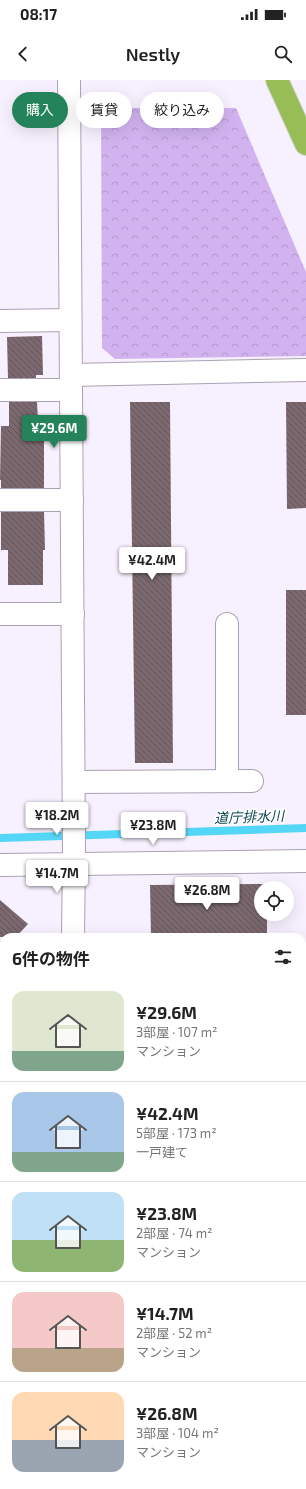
<!DOCTYPE html>
<html lang="ja">
<meta charset="utf-8">
<style>
body{margin:0;font-family:"Exo 2","Noto Sans JP",sans-serif;background:#f2f2f2;color:#222;height:100vh;display:flex;flex-direction:column;font-size:15px;white-space:nowrap}
*{box-sizing:border-box;margin:0}
p{font-size:13px;color:#767676}
.icon{flex:none;width:22px;height:22px;fill:none;stroke:currentColor;stroke-width:2;stroke-linecap:round;stroke-linejoin:round}
.map{position:relative;flex:1;overflow:hidden}
.sheet{position:absolute;left:0px;top:853px;width:306px;height:556px;display:flex;flex-direction:column;background:#fff;border-radius:12px 12px 0 0;box-shadow:0 4px 16px #0002}
.sheet>*{flex:none}
.banner{position:absolute;left:12px;top:12px;width:282px;height:36px;display:flex;gap:8px}
.tools{position:absolute;left:254px;top:801px;display:grid;gap:8px}
.tools a{display:grid;place-items:center;width:40px;height:40px;border-radius:50%;background:#fff;box-shadow:0 4px 16px #0002;font-size:20px}
.price{position:absolute;translate:-50% -34px;padding:0 9px;border-radius:4px;background:#fff;color:#222;font-size:13px;line-height:26px;filter:drop-shadow(0 1px 2px #0008)}
.price::after{content:'';position:absolute;left:50%;top:24px;width:12px;height:9px;margin-left:-6px;background:inherit;clip-path:polygon(0 0,100% 0,50% 100%)}
.price.current{background:#24835a;color:#fff}
ul{padding:0;list-style:none}
li{display:flex;align-items:center;gap:12px;height:100px;padding:0 12px}
li+li{border-top:1px solid #e0e0e0}
li span{display:grid;place-items:center;flex:none;width:112px;height:80px;border-radius:12px;color:#555}
li>.icon{margin-inline-start:auto}
span .icon{width:48px;height:48px;fill:#fffc;stroke-width:1}
li b{font-size:17px}
h2{display:flex;justify-content:space-between;align-items:center;height:48px;padding:0 12px;font-size:17px}
.tag{padding:0 14px;border-radius:18px;background:#fff;box-shadow:0 4px 16px #0002;font-size:14px;line-height:36px}
.tag.current{background:#24835a;color:#fff}
.status{display:flex;justify-content:space-between;align-items:center;height:28px;padding:0 20px;background:#fff;direction:ltr}
.status svg{height:11px;fill:currentColor}
header{display:flex;justify-content:space-between;align-items:center;height:52px;padding:0 12px;background:#fff;font-size:18px;font-weight:600}
.map>svg:first-child{display:block}
.park{fill:url(#park-crowns)}
.lines{fill:none;stroke-linecap:round;stroke-linejoin:round}
.stream{stroke:#54d7f7;stroke-width:8}
.building{fill:url(#building-back-hatch)}
.minor-casing{stroke:#aaa2b2;stroke-width:24}
.highway-casing{stroke:#d4d3d4;stroke-width:24}
.minor{stroke:#fff;stroke-width:22}
.highway{stroke:#97bd57;stroke-width:22}
.labels{text-anchor:middle;stroke-width:3.5;stroke-linejoin:round;paint-order:stroke}
.water-label{font-size:14px;font-style:italic;fill:#0d4855;stroke:#fff}
</style>
<div class="status"><b>08:17</b><svg viewBox="0 0 49 12"><path d="M0 12V9h3v3zM5 12V6h3v6zM10 12V3h3v9zM15 12V0h3v12zM26 1h20v11H26zM47 4h2v5h-2z"/></svg></div>
<header><svg class="icon" aria-label="back" viewBox="0 0 24 24"><path d="M15 5l-7 7 7 7"/></svg>Nestly<svg class="icon" aria-label="search" viewBox="0 0 24 24"><circle cx="10" cy="10" r="6"/><path d="M15 15l6 6"/></svg></header>
<div class="map">
<svg width="306" height="1409" viewBox="0 0 306 1409">
<defs>
<pattern id="park-crowns" width="20" height="18" patternUnits="userSpaceOnUse"><rect width="20" height="18" fill="#d2b3f0"/><path d="M2 6a3 3 0 1 1 6 0M12 15a3 3 0 1 1 6 0" fill="none" stroke="#b399cd"/></pattern>
<pattern id="building-back-hatch" width="6" height="6" patternUnits="userSpaceOnUse"><rect width="6" height="6" fill="#7b696f"/><path d="M-1 5l2 2M0 0l6 6M5-1l2 2" fill="none" stroke="#63555a"/></pattern>
</defs>
<rect width="100%" height="100%" fill="#f7f0fe"/>
<polygon class="park" points="101,28 236,28 306,192 306,276 115,279 102,268"/>
<g class="lines">
<polyline class="stream" points="0,758 306,748"/>
</g>
<g class="building">
<polygon points="42,256 43,295 36,295 36,298 8,298 7,257"/>
<polygon points="9,322 37,322 39,361 44,361 44,408 1,408 1,400 0,400 1,346 9,346"/>
<polygon points="130,322 170,322 173,683 135,683"/>
<polygon points="286,322 306,322 306,428 287,429"/>
<polygon points="1,432 44,432 45,470 43,470 43,505 8,505 8,470 1,470"/>
<rect x="286" y="510" width="20" height="125"/>
<polygon points="266,804 266,808 261,808 261,834 267,834 267,857 151,857 150,805"/>
<polygon points="0,820 28,844 16,857 0,857"/>
</g>
<g class="lines">
<g class="minor-casing">
<g id="minor">
<polyline points="69,0 74,773 73,857"/>
<polyline points="0,241 70,240"/>
<polyline points="71,295 306,290"/>
<polyline points="0,310 71,310"/>
<polyline points="0,420 72,420"/>
<polyline points="0,534 73,534"/>
<polyline points="227,701 227,544"/>
<polyline points="74,702 252,701"/>
<polyline points="0,785 306,781"/>
<polyline points="0,978 4,973"/>
<polyline points="302,1085 306,1080"/>
<polyline points="302,1124 306,1127"/>
<polyline points="302,1268 306,1272"/>
<polyline points="0,1365 4,1368"/>
<polyline points="30,1409 33,1405"/>
</g>
</g>
<g class="highway-casing">
<polyline id="highway" points="277,0 306,64"/>
</g>
<use href="#minor" class="minor"/>
<use href="#highway" class="highway"/>
</g>
<g class="labels">
<g class="water-label">
<text transform="translate(249 737) rotate(-2)" y="5">道庁排水川</text>
</g>
</g>
</svg>
<div class="tools">
<a><svg class="icon" aria-label="locate" viewBox="0 0 24 24"><circle cx="12" cy="12" r="6"/><path d="M12 2v4M12 18v4M2 12h4M18 12h4"/></svg></a>
</div>
<b class="price current" style="left:54px;top:369px">¥29.6M</b>
<b class="price" style="left:152px;top:501px">¥42.4M</b>
<b class="price" style="left:57px;top:756px">¥18.2M</b>
<b class="price" style="left:153px;top:766px">¥23.8M</b>
<b class="price" style="left:57px;top:814px">¥14.7M</b>
<b class="price" style="left:207px;top:831px">¥26.8M</b>
<div class="banner">
<a class="tag current">購入</a>
<a class="tag">賃貸</a>
<a class="tag">絞り込み</a>
</div>
<section class="sheet">
<h2>6件の物件<svg class="icon" aria-label="filters" viewBox="0 0 24 24"><path d="M4 7h16M4 17h16"/><circle cx="9" cy="7" r="2"/><circle cx="15" cy="17" r="2"/></svg></h2>
<ul>
<li><span style="background:linear-gradient(#dfe7d0 75%,#7fa58c 0)"><svg class="icon" aria-label="home" viewBox="0 0 24 24"><path d="M3 11l9-7 9 7M6 9v11h12V9"/></svg></span><div><b>¥29.6M</b><p>3部屋 · 107 m²</p><p>マンション</p></div></li>
<li><span style="background:linear-gradient(#a9c7e8 75%,#7fa58c 0)"><svg class="icon" aria-label="home" viewBox="0 0 24 24"><path d="M3 11l9-7 9 7M6 9v11h12V9"/></svg></span><div><b>¥42.4M</b><p>5部屋 · 173 m²</p><p>一戸建て</p></div></li>
<li><span style="background:linear-gradient(#bfe0f5 60%,#8fb573 0)"><svg class="icon" aria-label="home" viewBox="0 0 24 24"><path d="M3 11l9-7 9 7M6 9v11h12V9"/></svg></span><div><b>¥23.8M</b><p>2部屋 · 74 m²</p><p>マンション</p></div></li>
<li><span style="background:linear-gradient(#f6c9c9 70%,#b9a48a 0)"><svg class="icon" aria-label="home" viewBox="0 0 24 24"><path d="M3 11l9-7 9 7M6 9v11h12V9"/></svg></span><div><b>¥14.7M</b><p>2部屋 · 52 m²</p><p>マンション</p></div></li>
<li><span style="background:linear-gradient(#ffd9b3 60%,#9aa5b1 0)"><svg class="icon" aria-label="home" viewBox="0 0 24 24"><path d="M3 11l9-7 9 7M6 9v11h12V9"/></svg></span><div><b>¥26.8M</b><p>3部屋 · 104 m²</p><p>マンション</p></div></li>
</ul>
</section>
</div>
